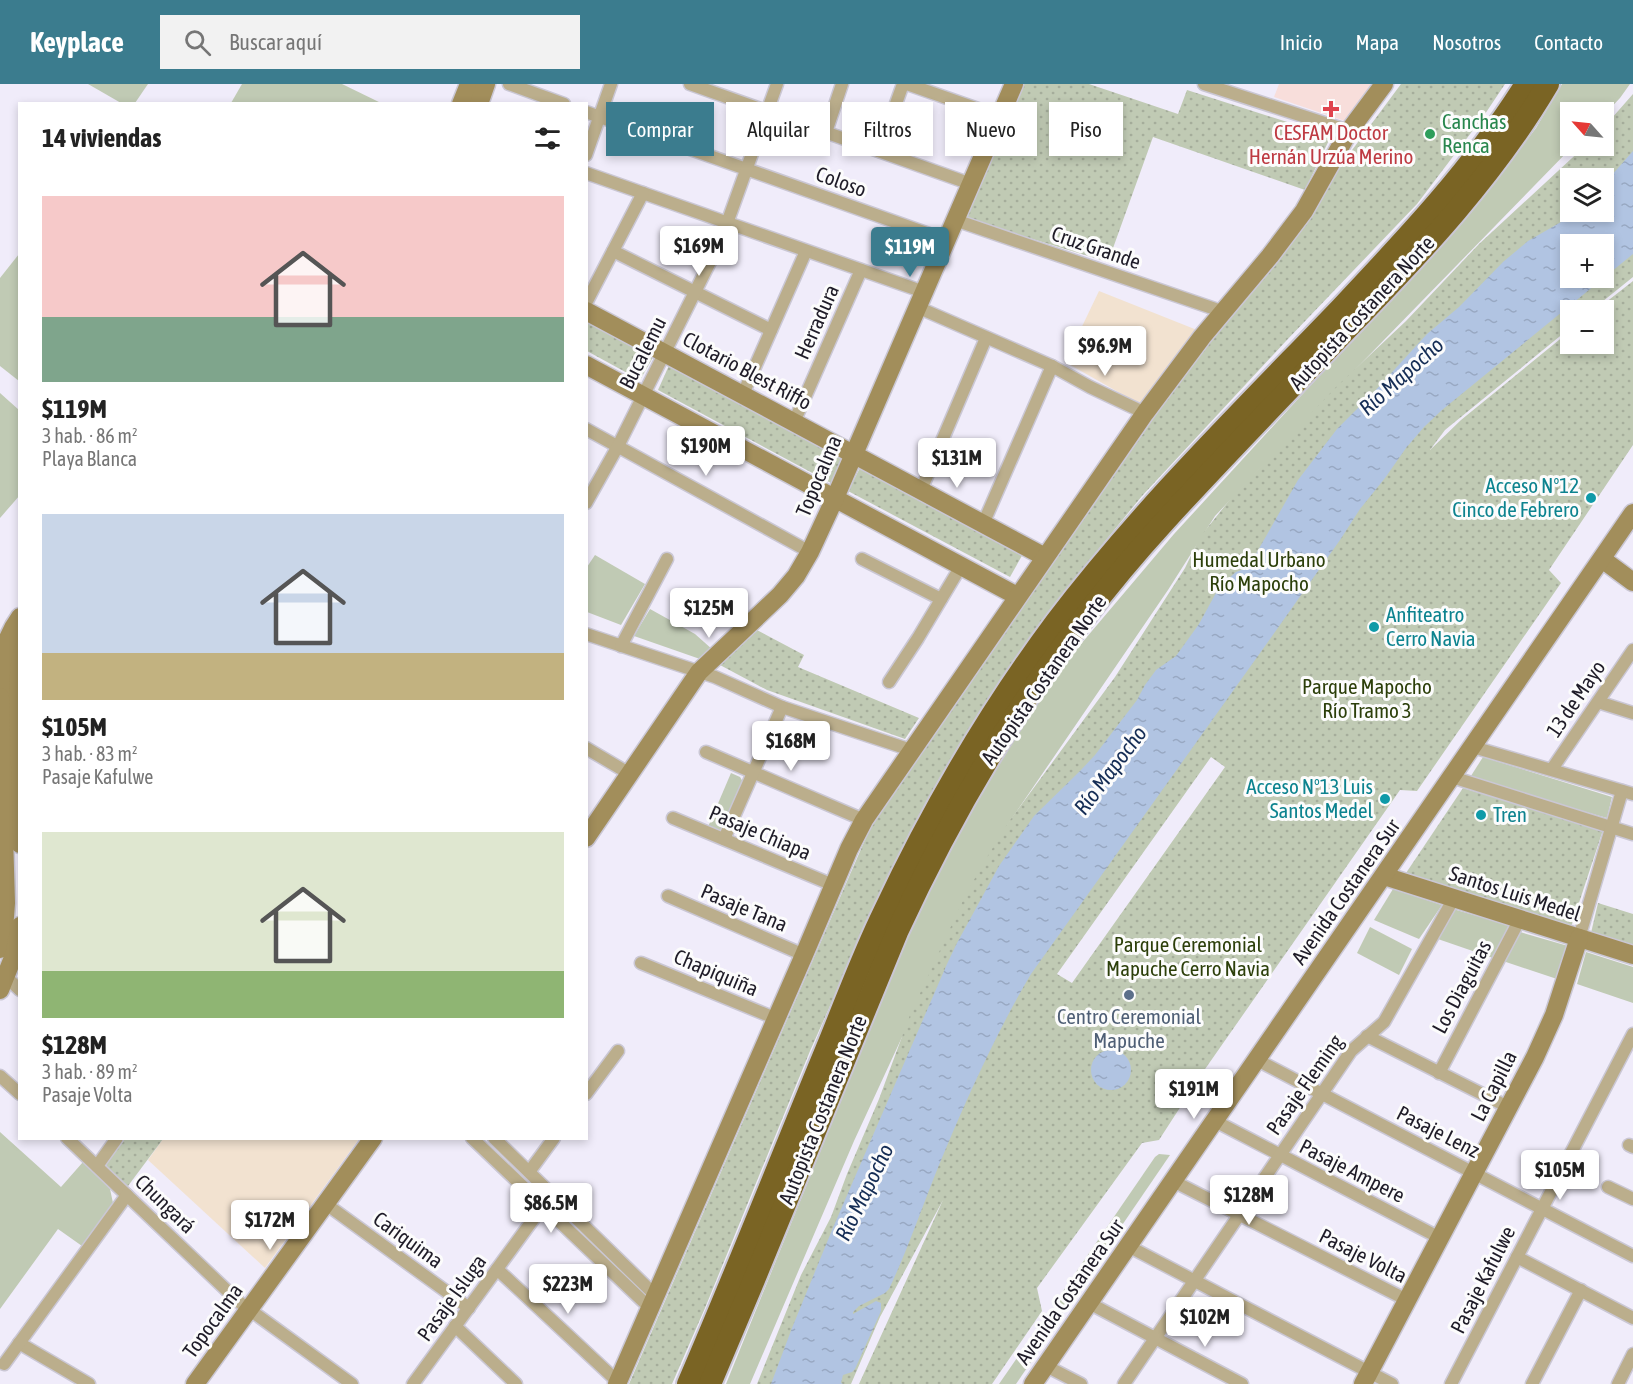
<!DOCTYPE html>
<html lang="es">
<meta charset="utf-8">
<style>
body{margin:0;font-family:"Asap Condensed",sans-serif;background:#f2f2f2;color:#222;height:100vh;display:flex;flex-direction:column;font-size:22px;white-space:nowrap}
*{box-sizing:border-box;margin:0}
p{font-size:20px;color:#767676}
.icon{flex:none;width:33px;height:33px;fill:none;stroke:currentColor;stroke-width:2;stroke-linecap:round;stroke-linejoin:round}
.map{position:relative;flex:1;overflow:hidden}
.drawer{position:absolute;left:18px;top:18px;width:570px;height:1038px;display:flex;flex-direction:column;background:#fff;border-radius:0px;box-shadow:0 3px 9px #0003}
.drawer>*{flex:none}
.hud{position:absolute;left:606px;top:18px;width:570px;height:54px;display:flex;gap:12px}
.needle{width:39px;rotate:297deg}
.tools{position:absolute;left:1560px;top:18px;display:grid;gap:12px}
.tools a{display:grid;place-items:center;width:54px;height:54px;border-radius:0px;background:#fff;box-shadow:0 3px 9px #0003;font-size:30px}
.price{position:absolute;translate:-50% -51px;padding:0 14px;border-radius:6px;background:#fff;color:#222;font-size:20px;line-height:39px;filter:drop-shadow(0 2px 3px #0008)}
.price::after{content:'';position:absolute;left:50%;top:36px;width:18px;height:14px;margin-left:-9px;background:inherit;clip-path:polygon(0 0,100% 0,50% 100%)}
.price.current{background:#3b7c8e;color:#fff}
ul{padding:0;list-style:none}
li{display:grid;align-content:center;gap:12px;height:318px;padding:0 24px}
li span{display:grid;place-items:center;height:186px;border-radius:0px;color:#555}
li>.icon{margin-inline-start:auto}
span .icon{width:108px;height:108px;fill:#fffc;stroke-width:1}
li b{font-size:26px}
h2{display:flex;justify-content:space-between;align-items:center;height:72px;padding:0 24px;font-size:26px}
.pill{padding:0 21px;border-radius:0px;background:#fff;box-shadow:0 3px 9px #0003;font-size:21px;line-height:54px}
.pill.current{background:#3b7c8e;color:#fff}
header{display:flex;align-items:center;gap:36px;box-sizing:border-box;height:84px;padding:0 30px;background:#3b7c8e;color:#fff}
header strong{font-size:28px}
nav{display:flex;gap:33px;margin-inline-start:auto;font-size:21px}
.search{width:420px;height:54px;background:#f2f2f2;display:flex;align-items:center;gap:15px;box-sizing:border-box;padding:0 21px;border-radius:0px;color:#767676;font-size:22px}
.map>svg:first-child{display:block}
.education{fill:#f2e2d0}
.medical{fill:#f8dedb}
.green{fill:#c0cab4}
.park{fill:url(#park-dots);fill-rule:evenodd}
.water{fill:url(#water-ripples);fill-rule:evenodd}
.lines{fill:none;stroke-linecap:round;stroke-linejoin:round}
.street-casing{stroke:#cac7d4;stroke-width:15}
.secondary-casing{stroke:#cac7d4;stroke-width:21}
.highway-casing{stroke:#cac7d4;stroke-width:26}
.street{stroke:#bbae8c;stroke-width:12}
.secondary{stroke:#a28e5b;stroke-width:18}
.highway{stroke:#7a6424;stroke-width:22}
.health-dot{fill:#e0444e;stroke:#fcfcfc;stroke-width:2}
.leisure-dot{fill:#2e9e5b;stroke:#fcfcfc;stroke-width:2}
.culture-dot{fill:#0f9aa8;stroke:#fcfcfc;stroke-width:2}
.service-dot{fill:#5c6f8a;stroke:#fcfcfc;stroke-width:2}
.labels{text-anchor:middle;stroke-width:6;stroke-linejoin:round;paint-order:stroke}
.leisure-label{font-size:21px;fill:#27864d;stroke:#fcfcfc;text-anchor:start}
.health-label{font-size:21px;fill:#be3a42;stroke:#fcfcfc}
.street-label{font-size:21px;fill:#1f1c28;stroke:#fcfcfc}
.culture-label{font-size:21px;fill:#0d838f;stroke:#fcfcfc;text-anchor:end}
.park-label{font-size:21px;fill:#2c3f0a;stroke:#fcfcfc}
.service-label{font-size:21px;fill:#4e5e75;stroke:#fcfcfc}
.water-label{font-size:22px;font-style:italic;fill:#152d55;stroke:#fcfcfc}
</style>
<header>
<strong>Keyplace</strong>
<div class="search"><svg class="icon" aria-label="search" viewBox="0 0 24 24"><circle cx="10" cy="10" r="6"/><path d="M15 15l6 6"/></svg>Buscar aquí</div>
<nav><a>Inicio</a><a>Mapa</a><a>Nosotros</a><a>Contacto</a></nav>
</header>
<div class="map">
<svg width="1633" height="1300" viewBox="0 0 1633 1300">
<defs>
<pattern id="park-dots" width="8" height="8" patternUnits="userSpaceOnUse" patternTransform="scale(1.5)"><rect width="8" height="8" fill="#c0cab4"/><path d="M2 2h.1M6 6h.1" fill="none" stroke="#a5ad9b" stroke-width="1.8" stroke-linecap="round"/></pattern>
<pattern id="water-ripples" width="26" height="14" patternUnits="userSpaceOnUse" patternTransform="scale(1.5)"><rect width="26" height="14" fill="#b1c4e2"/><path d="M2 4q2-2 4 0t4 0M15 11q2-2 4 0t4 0" fill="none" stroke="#98a8c2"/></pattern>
</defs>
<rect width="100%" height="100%" fill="#f0ecfa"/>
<g class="education">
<polygon points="1099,207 1197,246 1143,322 1065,278"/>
<polygon points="163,1055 359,1055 265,1184 148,1076"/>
</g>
<polygon class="medical" points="1279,0 1371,0 1345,37 1274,13"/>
<g class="green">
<polygon points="88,0 148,0 135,19 121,19"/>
<polygon points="242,0 342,0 381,19 231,19"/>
<polygon points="1562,0 1630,0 1620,14 1604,31 1604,28 1570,28 1570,62 1573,62 1306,336 1215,432 1168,506 1008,740 958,832 854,1057 750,1300 726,1300 921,819 967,732 1024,639 1075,567 1174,450 1480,117 1536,44"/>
<polygon points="19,170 19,297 0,282 0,194"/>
<polygon points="0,309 19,326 20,411 0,434"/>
<polygon points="595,471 645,500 621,541 587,528 587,483"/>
<polygon points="650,525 695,550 713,566 700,575 634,552"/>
<polygon points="1483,673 1612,713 1607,734 1469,695"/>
<polygon points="731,689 740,693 743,698 725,744 720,747 708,743"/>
<polygon points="1393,805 1442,821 1419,855 1374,836"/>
<polygon points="1453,825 1509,841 1493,874 1435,854"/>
<polygon points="1370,843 1412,865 1399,891 1357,869"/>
<polygon points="1520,848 1568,862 1560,896 1503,877"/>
<polygon points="1586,868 1633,883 1633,919 1577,900"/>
<polygon points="0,1048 61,1103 83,1078 110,1105 113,1119 82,1162 58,1145 0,1225"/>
<polygon points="1159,1070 1170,1071 1062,1229 1059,1213 1155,1073"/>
<polygon points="1050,1226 1057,1240 1016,1300 999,1300"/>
</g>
<g class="park">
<polygon points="1023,0 1089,0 1178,30 1187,6 1331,52 1305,106 1153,53 1108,178 970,136 966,130"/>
<polygon points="1401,0 1505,0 1483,33 1417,120 1286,257 1142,412 1075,494 1043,537 930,713 882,805 810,967 705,1224 672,1300 629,1300 871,742 1011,537 1147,344 1180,293 1304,140 1341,81"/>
<path d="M1633,10V193L1592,226H1570V244L1445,346L1430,366L1461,336L1570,247V260H1604V226H1596L1633,197V361L1549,486L1561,499L1417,707L1400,706L1203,988L1159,1056L1142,1059L1037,1204L1042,1227L992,1300H859L943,1116L880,1233L851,1300H757L801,1191L831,1133L847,1090L879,1015L910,931L965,812L984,778L1008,739L1115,593L1185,484L1200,453L1232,413L1336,303L1406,237L1479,160L1585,62H1604V43ZM1570,94H1604V128H1570ZM1570,160H1604V194H1570ZM1211,673L1225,683L1072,899L1057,890Z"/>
<polygon points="586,232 656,268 640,296 587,267"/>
<polygon points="671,277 846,372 831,399 658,306"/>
<polygon points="862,380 1024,468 1010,493 848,407"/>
<polygon points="755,545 804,571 798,583 919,634 905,655 767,606 720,581"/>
<polygon points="1463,704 1603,746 1570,846 1404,792"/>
<polygon points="1598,819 1633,830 1633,863 1591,849"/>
<polygon points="123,1055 163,1055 128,1102 126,1102 106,1086 107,1077"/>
</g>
<g class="water">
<path d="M1633,67V170L1442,326L1424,343L1406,364L1385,394L1360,425L1340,456L1270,555L1031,890C995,951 966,1016 939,1081C922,1123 908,1165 889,1205L885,1209L859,1222L853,1228V1230L876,1217L881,1219V1227L855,1285L852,1288L843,1291L841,1299L843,1300H771L792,1244L832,1146L947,880L957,859L999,782L1034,732L1080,687L1095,671L1137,616L1145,601L1156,586L1176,572L1199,540L1217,507L1229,494L1236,488L1244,485L1253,475L1298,396L1337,345L1373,309L1427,250L1459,223L1503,178L1528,157L1561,138L1575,128H1604V100ZM1570,160H1604V194H1570Z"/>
<circle cx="1111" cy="986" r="20"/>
</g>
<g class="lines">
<g class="street-casing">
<g id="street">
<polyline points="509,0 564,20"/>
<polyline points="690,0 971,100"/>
<polyline points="907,0 1001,33"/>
<polyline points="1204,0 1349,47"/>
<polyline points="586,28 946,156"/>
<polyline points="826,48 842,0"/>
<polyline points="879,67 903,0"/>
<polyline points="586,71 611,0"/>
<polyline points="586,89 924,208"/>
<polyline points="955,136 1224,228"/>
<polyline points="613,167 771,246"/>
<polyline points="586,219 643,109"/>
<polyline points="917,223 1052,282 1090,303 1145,329"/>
<polyline points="743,310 806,167"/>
<polyline points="794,338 861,186"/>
<polyline points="586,345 810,468"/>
<polyline points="921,406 986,254"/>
<polyline points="586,419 618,362 721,156 777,0"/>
<polyline points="983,440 1052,282"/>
<polyline points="862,475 941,515"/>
<polyline points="586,550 715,593 782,623 911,666"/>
<polyline points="621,562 667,475"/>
<polyline points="889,598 918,554 961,482"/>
<polyline points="1598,618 1633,629"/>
<polyline points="1473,663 1633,710"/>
<polyline points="586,664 630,690"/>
<polyline points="706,668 864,736"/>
<polyline points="1552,685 1633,566"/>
<polyline points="1452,693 1633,750"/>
<polyline points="673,734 833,801"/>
<polyline points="724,755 782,623"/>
<polyline points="668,812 804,871"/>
<polyline points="1579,854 1622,707"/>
<polyline points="641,879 777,935"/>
<polyline points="6,893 20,906"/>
<polyline points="1367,952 1508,1023"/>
<polyline points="1257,976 1633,1172"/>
<polyline points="1439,989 1520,835"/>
<polyline points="0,992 20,1010"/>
<polyline points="586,1010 618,967"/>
<polyline points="1215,1037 1440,1154"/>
<polyline points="67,1054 239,1218 352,1300"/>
<polyline points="472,1054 650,1224"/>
<polyline points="494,1054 655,1211"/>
<polyline points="1629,1061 1633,1063"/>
<polyline points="97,1082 117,1054"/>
<polyline points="529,1088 554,1054"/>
<polyline points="1173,1097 1407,1216"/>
<polyline points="1608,1103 1633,1115"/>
<polyline points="326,1120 469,1224"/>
<polyline points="1128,1162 1392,1300"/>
<polyline points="1517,1173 1633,1234"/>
<polyline points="497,1185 618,1298"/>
<polyline points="1089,1219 1242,1300"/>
<polyline points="455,1242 516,1300"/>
<polyline points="19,1259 89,1300"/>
<polyline points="4,1280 127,1111"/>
<polyline points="1046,1282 1081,1300"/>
<polyline points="413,1300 543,1122"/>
<polyline points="1124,1300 1351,967 1384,938 1454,814"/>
<polyline points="1451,1300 1633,950"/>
<polyline points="1532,1300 1581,1206"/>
<polyline points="1618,1300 1633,1270"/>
</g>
</g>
<g class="secondary-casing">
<g id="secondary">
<polyline points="461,20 469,0"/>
<polyline points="479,20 486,0"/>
<polyline points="586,227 1045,473"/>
<polyline points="586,281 1017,512"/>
<polyline points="1602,475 1633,498"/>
<polyline points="20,559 15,574 13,607 20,760"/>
<path d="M0,612C1,581 1,559 20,533"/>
<polyline points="0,613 6,819 4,846 0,865"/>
<polyline points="586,754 699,588 780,511 796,492 810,468 835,414 1014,0"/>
<polyline points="1384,792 1633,871"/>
<polyline points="0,906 14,871 20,842"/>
<polyline points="195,1300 373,1054"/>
<polyline points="617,1300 804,871 849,765 864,736 1145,329 1202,253 1270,172 1304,127 1349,47 1384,0"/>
<polyline points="1033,1300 1633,429"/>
<polyline points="1363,1300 1535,973 1554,931 1579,854"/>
</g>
</g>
<g class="highway-casing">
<g id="highway">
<path d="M688,1300C736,1189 780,1077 826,966C845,920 862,873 884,828C932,726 989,628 1056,538C1142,425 1243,326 1341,224C1408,153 1474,83 1526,0"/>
<path d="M710,1300L751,1203L897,848C965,700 1054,558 1164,438C1225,371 1288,307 1350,242C1423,167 1495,90 1548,0"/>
</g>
</g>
<use href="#street" class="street"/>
<use href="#secondary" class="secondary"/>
<use href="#highway" class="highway"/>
</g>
<path class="health-dot" d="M1328 16h6v6h6v6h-6v6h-6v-6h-6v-6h6z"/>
<circle class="leisure-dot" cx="1430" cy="50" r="6"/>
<g class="culture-dot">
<circle cx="1591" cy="414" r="6"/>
<circle cx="1374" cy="543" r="6"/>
<circle cx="1385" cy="715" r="6"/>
<circle cx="1481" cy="731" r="6"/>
</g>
<circle class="service-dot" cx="1129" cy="911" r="6"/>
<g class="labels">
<g class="leisure-label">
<text x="1442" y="45">Canchas<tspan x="1442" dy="24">Renca</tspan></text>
</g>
<g class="health-label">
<text x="1331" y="56">CESFAM Doctor<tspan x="1331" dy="24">Hernán Urzúa Merino</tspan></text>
</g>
<g class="street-label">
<text transform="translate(841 98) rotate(20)" y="7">Coloso</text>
<text transform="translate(1096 164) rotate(19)" y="7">Cruz Grande</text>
<text transform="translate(1362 229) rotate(-47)" y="7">Autopista Costanera Norte</text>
<text transform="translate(817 238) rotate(-66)" y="7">Herradura</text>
<text transform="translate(643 269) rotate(-63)" y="7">Bucalemu</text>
<text transform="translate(747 287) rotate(28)" y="7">Clotario Blest Riffo</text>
<text transform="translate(819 392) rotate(-67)" y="7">Topocalma</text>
<text transform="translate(1044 596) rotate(-55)" y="7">Autopista Costanera Norte</text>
<text transform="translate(1576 615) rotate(-56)" y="7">13 de Mayo</text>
<text transform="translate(760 749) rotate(23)" y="7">Pasaje Chiapa</text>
<text transform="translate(1346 808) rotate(-55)" y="7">Avenida Costanera Sur</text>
<text transform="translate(1515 810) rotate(18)" y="7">Santos Luis Medel</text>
<text transform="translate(744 824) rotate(23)" y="7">Pasaje Tana</text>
<text transform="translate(716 889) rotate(23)" y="7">Chapiquiña</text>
<text transform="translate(1462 903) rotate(-62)" y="7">Los Diaguitas</text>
<text transform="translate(1305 1001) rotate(-55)" y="7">Pasaje Fleming</text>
<text transform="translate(1494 1002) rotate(-63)" y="7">La Capilla</text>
<text transform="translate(823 1026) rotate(-68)" y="7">Autopista Costanera Norte</text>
<text transform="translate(1438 1048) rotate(27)" y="7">Pasaje Lenz</text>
<text transform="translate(1352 1087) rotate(27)" y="7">Pasaje Ampere</text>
<text transform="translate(165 1120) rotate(44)" y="7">Chungará</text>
<text transform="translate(408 1156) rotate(36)" y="7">Cariquima</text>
<text transform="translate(1363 1172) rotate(27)" y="7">Pasaje Volta</text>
<text transform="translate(1483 1196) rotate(-63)" y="7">Pasaje Kafulwe</text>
<text transform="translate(1070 1208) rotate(-55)" y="7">Avenida Costanera Sur</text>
<text transform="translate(452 1214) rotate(-54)" y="7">Pasaje Isluga</text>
<text transform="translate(213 1237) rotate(-54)" y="7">Topocalma</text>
</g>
<g class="culture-label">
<text x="1579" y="409">Acceso N°12<tspan x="1579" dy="24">Cinco de Febrero</tspan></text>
<text x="1386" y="538" text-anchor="start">Anfiteatro<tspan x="1386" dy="24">Cerro Navia</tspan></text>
<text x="1373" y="710">Acceso N°13 Luis<tspan x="1373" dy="24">Santos Medel</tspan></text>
<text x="1493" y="738" text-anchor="start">Tren</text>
</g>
<g class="park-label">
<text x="1259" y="483">Humedal Urbano<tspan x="1259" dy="24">Río Mapocho</tspan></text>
<text x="1367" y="610">Parque Mapocho<tspan x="1367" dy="24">Río Tramo 3</tspan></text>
<text x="1188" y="868">Parque Ceremonial<tspan x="1188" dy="24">Mapuche Cerro Navia</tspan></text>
</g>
<g class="service-label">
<text x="1129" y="940">Centro Ceremonial<tspan x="1129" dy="24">Mapuche</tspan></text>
</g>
<g class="water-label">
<text transform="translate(1401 292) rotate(-42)" y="8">Río Mapocho</text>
<text transform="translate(1110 686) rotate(-53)" y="8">Río Mapocho</text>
<text transform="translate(864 1108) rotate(-64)" y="8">Río Mapocho</text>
</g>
</g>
</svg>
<div class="tools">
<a><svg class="needle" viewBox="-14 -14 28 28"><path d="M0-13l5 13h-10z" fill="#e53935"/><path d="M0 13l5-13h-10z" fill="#767676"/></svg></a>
<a><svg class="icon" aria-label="layers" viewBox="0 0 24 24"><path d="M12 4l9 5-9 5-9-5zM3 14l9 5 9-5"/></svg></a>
<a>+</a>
<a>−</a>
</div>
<b class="price" style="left:699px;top:193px">$169M</b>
<b class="price current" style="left:910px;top:194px">$119M</b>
<b class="price" style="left:1105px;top:293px">$96.9M</b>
<b class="price" style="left:706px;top:393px">$190M</b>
<b class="price" style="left:957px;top:405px">$131M</b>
<b class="price" style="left:709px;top:555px">$125M</b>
<b class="price" style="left:791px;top:688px">$168M</b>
<b class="price" style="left:1194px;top:1036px">$191M</b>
<b class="price" style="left:1560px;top:1117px">$105M</b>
<b class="price" style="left:1249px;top:1142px">$128M</b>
<b class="price" style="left:551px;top:1150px">$86.5M</b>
<b class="price" style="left:270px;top:1167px">$172M</b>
<b class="price" style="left:568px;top:1231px">$223M</b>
<b class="price" style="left:1205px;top:1264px">$102M</b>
<div class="hud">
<a class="pill current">Comprar</a>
<a class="pill">Alquilar</a>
<a class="pill">Filtros</a>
<a class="pill">Nuevo</a>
<a class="pill">Piso</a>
</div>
<section class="drawer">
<h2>14 viviendas<svg class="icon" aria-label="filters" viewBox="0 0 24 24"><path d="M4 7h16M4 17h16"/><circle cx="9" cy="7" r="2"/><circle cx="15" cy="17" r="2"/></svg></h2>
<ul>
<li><span style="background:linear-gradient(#f6c9c9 65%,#7fa58c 0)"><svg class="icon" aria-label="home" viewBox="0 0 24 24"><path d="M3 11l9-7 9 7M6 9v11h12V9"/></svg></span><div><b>$119M</b><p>3 hab. · 86 m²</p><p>Playa Blanca</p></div></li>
<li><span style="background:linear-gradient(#c9d6e8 75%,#c2b280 0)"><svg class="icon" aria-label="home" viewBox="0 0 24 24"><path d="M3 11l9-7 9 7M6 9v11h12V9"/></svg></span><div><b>$105M</b><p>3 hab. · 83 m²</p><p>Pasaje Kafulwe</p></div></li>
<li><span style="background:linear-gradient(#dfe7d0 75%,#8fb573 0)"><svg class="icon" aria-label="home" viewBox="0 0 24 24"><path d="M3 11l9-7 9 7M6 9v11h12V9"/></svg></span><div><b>$128M</b><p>3 hab. · 89 m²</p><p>Pasaje Volta</p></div></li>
</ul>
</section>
</div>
